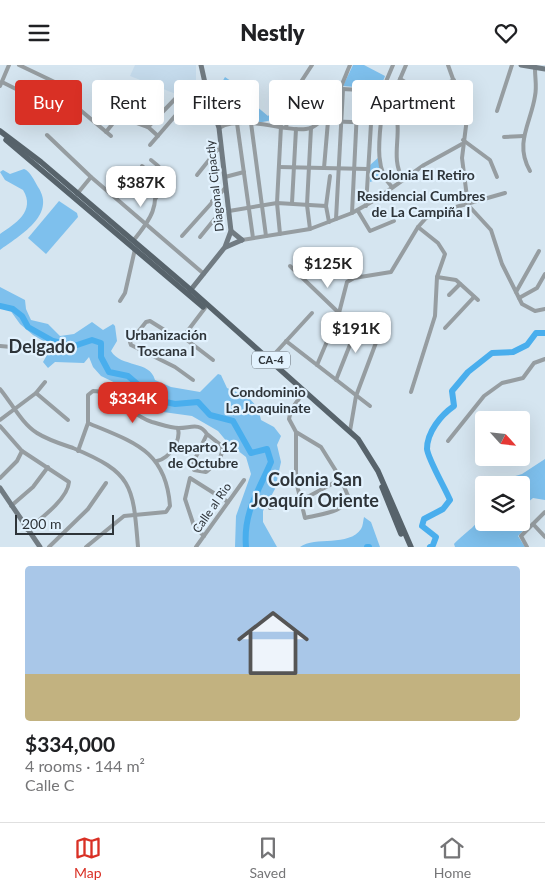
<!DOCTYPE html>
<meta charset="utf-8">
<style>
body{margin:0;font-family:Lato,sans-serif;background:#f6f6f6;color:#202124;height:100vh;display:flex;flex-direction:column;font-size:19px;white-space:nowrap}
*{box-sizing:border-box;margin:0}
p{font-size:16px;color:#757577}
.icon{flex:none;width:28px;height:28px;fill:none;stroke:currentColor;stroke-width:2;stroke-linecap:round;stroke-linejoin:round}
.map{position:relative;height:482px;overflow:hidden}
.side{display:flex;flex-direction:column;background:#fff;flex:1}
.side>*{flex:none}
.top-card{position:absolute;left:15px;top:15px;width:515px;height:45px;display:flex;gap:10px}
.needle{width:32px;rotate:117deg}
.tools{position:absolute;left:475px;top:346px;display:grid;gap:10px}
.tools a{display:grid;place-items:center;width:55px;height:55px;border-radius:5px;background:#fff;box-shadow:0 5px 20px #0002;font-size:25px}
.scale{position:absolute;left:15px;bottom:12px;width:99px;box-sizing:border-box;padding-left:5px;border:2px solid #2e3439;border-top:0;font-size:14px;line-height:18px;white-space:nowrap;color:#2e3439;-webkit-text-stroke:4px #e2f2fe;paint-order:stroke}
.price{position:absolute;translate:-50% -42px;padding:0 11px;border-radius:10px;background:#fff;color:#222;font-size:16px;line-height:32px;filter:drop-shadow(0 1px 2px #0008)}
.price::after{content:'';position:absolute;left:50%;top:30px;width:15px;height:11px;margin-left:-8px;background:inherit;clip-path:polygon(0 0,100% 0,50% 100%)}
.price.active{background:#d93025;color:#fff}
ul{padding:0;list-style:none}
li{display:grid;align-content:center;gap:10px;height:265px;padding:0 25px}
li+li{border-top:1px solid #e0e0e0}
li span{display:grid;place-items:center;height:155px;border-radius:5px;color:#555}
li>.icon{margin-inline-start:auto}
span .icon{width:90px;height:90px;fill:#fffc;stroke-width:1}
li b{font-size:21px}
.tag{padding:0 18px;border-radius:5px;background:#fff;box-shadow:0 5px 20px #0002;font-size:18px;line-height:45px}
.tag.active{background:#d93025;color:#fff}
header{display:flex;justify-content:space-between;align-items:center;height:65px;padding:0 25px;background:#fff;font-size:22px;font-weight:800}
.menu{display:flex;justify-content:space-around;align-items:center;height:70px;border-top:1px solid #e0e0e0;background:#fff;font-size:14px;color:#757577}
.menu a{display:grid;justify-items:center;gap:2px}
.menu .active{color:#d93025}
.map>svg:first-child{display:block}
.built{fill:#c5dbec}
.green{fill:#7ec0ed}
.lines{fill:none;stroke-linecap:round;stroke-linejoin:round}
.river{stroke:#49aeed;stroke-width:6}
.street{stroke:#969da1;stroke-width:4}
.secondary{stroke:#717b82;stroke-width:5}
.primary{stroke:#57636b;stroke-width:5.5}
.labels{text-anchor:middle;stroke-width:4.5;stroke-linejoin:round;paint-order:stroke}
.shield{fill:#e2f2fe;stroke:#646d74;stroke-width:1}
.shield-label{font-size:11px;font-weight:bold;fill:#2e3439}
.street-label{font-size:12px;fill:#2e3439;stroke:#e2f2fe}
.neighbourhood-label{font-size:14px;font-weight:bold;fill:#2e3439;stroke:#e2f2fe}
.district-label{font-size:18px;font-weight:bold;fill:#2e3439;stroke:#e2f2fe}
</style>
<header><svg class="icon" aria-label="menu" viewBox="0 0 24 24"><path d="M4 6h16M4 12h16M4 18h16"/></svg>Nestly<svg class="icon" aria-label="heart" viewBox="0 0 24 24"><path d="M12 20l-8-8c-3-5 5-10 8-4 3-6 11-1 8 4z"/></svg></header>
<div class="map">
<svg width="545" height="482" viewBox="0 0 545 482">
<rect width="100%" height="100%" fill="#d5e5f0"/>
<polygon class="built" points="135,0 196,0 196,24 176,29 130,11"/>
<g class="green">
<polygon points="353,0 364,0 385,11 380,24 343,21"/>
<polygon points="225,12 253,31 250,36 268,51 281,39 272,55 258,58 219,59 216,49 234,44 242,35 238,41 245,49 249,37 221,19"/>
<polygon points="341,31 340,54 327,54"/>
<polygon points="379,92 385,112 370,117 370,100"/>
<path d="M24,104C30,106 34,115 38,122C57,150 19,171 0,185V169C15,159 36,146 23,125L5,115L0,107L3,105L10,109Z"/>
<polygon points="59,136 77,148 78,152 46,189 28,173"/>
<path d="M0,222L25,235L26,244L31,255L48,259L60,271L74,269L92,257L103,265L113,259L115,261L117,276L111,286C121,303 150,295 155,315L171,322L200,327L218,309L221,310L227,323L248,332L258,343L261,355L274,362L281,371L277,380L281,397L275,424L263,446V457L277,482H235L236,451L251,409L246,392L228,378L218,366L192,351L156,346L128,324L101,311L93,302L89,292L84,298L55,297L48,303L43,297L52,281L33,270L20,259L10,245L0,243Z"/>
<polygon points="545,394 545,435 533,433 521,443 521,420 503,420 509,413 522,409"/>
<path d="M484,445V458H521V452L529,460L518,471L525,482H455L454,479C464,468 481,459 484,445Z"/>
<path d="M364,452L371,457L380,482H300C315,471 349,482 361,464C363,461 363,456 364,452Z"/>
</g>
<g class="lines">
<g class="river">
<path d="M0,241L13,244L22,251L28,262L53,276L74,281L92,275L101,278V292L109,307L128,311L156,335L175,339L198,337L210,350L233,356L251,388L267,384L271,397C258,427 243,448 246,482"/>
<polyline points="367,482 369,482"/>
<path d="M430,482L433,480L436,472L422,461L424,454L443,444L450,435C445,423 428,394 427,384C427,367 441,350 454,341L452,326L468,307L492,288L513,287L527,280L536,268H545"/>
</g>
<g class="street">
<polyline points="19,0 63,21"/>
<polyline points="448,0 467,53 462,93 468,140 491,165 502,199 522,239 535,246 545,244"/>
<polyline points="2,17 54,43"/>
<polyline points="0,21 9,0"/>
<polyline points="342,24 382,26 393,0"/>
<polyline points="101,32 137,58 148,62 176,33 207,27"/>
<polyline points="391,37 402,42 412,21 400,14"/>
<polyline points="388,42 406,0"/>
<polyline points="79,44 111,71"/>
<polyline points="497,46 512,0"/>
<polyline points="438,55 430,26 454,15"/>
<polyline points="322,56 381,58"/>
<polyline points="237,58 253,173"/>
<polyline points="251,58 266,171"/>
<polyline points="148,62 158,71"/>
<polyline points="286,62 295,26 312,0"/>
<path d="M219,63C228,57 238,58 249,58C267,58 288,66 306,64C328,62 342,18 350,0"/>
<polyline points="106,67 121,48"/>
<polyline points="47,70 91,112 204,209"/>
<polyline points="504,72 524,71"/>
<polyline points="463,75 490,95 497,112"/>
<polyline points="150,80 194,29"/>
<path d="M151,95C171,110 167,114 156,133"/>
<polyline points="279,102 368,104"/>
<polyline points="324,103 328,56"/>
<path d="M530,106C514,78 531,58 535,31C537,22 535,13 535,4"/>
<polyline points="197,110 217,85 221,84"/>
<polyline points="225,112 244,107"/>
<path d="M392,122C373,104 380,70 382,46L386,43L394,45C404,67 389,92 403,114"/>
<polyline points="77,129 91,112"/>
<polyline points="292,138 296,64"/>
<polyline points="366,141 373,26"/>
<polyline points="229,146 277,138 326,141"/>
<polyline points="358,146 370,166 394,156"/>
<polyline points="352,148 358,25"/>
<polyline points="336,154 343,24"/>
<polyline points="329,157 326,141 330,111"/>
<polyline points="310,164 307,140 311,63"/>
<polyline points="280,169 277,138 281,61"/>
<polyline points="182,171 226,122"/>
<polyline points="200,172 222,145 212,136"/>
<polyline points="242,175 310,164 352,148 375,135 424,100 462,79"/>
<path d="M133,176C152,153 159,142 154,111L142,101"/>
<polyline points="290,201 339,248 380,265"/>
<polyline points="437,212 456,215 478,235"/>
<polyline points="516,227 539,186"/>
<polyline points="449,230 460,219"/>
<polyline points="519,233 537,223 545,209"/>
<polyline points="120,236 125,228 135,184"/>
<polyline points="445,263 474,232"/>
<polyline points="183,272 213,295"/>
<polyline points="286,276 370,341"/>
<polyline points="0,281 12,282"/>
<polyline points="268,296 312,248"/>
<polyline points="317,300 339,248 347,217 354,213 391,207 418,162 426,153 435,148 505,128"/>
<polyline points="193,315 175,302 131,280 130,277 146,257 150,256 174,271 183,272 205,243"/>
<polyline points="336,315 359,257"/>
<path d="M0,324C11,337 22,359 37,368C48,375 61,379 73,383C133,408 133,420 138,482"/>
<polyline points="411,327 435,251 437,212 445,189 438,178 418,162"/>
<polyline points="36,328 68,355"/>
<polyline points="0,355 36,328 45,317"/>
<path d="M0,361L22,386L69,417C68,434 39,455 27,465"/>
<polyline points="350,366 356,331 386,251"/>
<path d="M296,367L321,382L341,414L348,431C346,448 319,449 305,453L296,416V367L289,354L291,345L303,328"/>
<polyline points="448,376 484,331 502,318 523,313 534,298 545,294"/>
<path d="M78,386L88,358V330L93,326C115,326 131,351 152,357C160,359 170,363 179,363C191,363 199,357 207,369L192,400L194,405L206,407C214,400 224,393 222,381L207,369"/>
<path d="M157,396C170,393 181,376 178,363"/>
<polyline points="0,413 17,396 22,386"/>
<polyline points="11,441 33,422 48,402"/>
<polyline points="270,443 300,436 341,414"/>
<polyline points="533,459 545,472"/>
<polyline points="204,471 194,461 185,434 190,413 228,437"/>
<polyline points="49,482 88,444 106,418"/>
<path d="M86,482L124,451L166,447L170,441C166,385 133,377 88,358"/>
<polyline points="196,482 244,415"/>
<polyline points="527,482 521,471 545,447"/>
</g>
<g class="secondary">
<polyline points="521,0 545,4"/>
<polyline points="231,166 242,175"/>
<polyline points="226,182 242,175"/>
<polyline points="189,227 225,182 231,166 219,63 207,27 201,0"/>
<polyline points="0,423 40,482"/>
</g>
<g class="primary">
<polyline points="0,66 41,97 191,225 358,374 378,406 411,482"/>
<polyline points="6,75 203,242"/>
<polyline points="382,422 401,469"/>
</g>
</g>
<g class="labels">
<rect class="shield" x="252" y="286.5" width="38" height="17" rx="4"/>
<g class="shield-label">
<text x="271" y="299">CA-4</text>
</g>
<g class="street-label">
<text transform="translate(215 121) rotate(-96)" y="4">Diagonal Cipactly</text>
<text transform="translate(212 443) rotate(-55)" y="4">Calle al Rio</text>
</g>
<g class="neighbourhood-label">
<text x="423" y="115">Colonia El Retiro</text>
<text x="421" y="136">Residencial Cumbres<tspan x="421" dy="16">de La Campiña I</tspan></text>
<text x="166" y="275">Urbanización<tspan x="166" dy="16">Toscana I</tspan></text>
<text x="268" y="332">Condominio<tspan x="268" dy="16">La Joaquinate</tspan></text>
<text x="203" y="387">Reparto 12<tspan x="203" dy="16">de Octubre</tspan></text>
</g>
<g class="district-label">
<text x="42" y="288">Delgado</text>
<text x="315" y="421">Colonia San<tspan x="315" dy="21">Joaquín Oriente</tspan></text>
</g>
</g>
</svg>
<div class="tools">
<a><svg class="needle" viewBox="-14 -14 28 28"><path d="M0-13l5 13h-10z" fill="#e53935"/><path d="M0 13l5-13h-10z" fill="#757577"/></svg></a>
<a><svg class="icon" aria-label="layers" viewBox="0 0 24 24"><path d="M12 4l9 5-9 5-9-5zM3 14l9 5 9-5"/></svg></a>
</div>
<div class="scale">200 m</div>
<b class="price" style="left:141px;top:143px">$387K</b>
<b class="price" style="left:328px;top:224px">$125K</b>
<b class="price" style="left:356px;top:289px">$191K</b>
<b class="price active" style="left:133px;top:359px">$334K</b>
<div class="top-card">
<a class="tag active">Buy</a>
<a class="tag">Rent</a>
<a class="tag">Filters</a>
<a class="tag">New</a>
<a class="tag">Apartment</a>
</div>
</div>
<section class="side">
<ul>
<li><span style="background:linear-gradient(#a9c7e8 70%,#c2b280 0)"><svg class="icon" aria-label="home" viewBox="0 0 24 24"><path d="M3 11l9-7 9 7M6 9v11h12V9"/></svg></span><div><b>$334,000</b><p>4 rooms · 144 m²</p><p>Calle C</p></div></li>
</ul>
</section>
<nav class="menu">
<a class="active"><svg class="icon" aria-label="map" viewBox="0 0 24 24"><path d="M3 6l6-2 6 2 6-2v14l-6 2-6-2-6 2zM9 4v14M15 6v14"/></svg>Map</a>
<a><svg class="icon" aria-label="saved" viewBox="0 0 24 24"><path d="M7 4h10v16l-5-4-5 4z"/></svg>Saved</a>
<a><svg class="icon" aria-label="home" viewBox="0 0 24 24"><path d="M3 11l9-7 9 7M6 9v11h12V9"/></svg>Home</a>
</nav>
